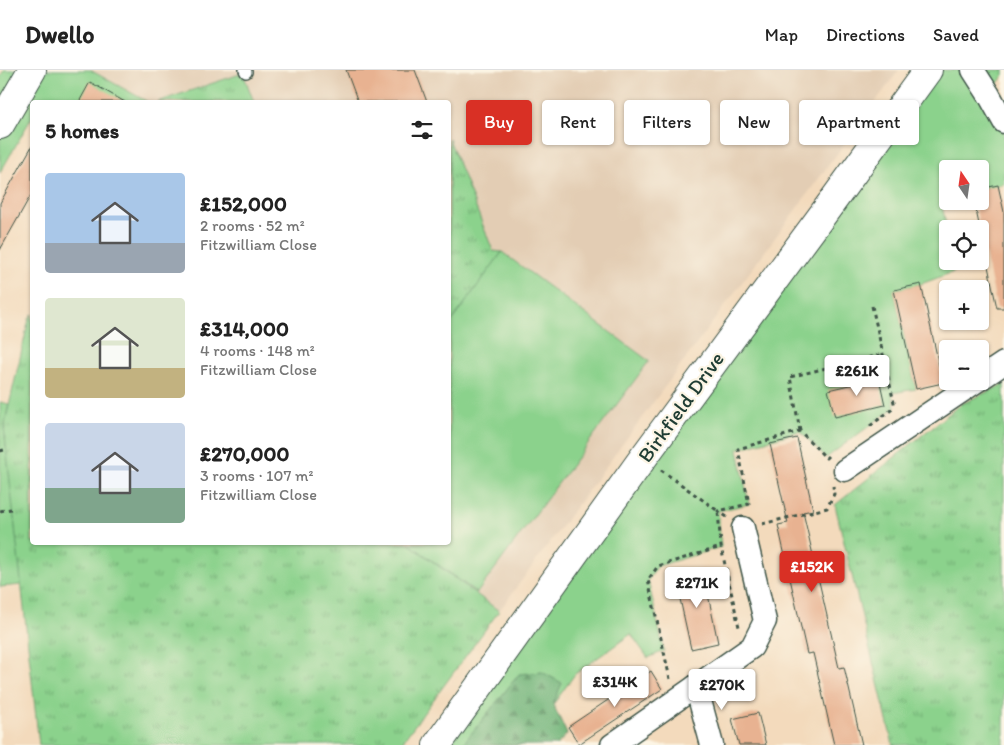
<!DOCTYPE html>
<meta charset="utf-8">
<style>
body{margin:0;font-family:Itim,sans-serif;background:#f6f6f6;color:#222;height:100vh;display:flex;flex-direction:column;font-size:19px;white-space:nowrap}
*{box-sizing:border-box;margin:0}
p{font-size:16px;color:#767676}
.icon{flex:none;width:28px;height:28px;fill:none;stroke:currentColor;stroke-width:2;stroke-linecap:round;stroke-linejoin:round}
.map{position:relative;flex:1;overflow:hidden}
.side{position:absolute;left:30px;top:30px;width:421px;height:445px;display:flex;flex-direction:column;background:#fff;border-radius:5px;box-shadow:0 1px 4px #0004}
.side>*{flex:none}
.top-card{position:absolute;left:466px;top:30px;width:462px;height:45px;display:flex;gap:10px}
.needle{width:32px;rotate:347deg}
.controls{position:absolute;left:939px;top:90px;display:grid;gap:10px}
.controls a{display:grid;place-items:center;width:50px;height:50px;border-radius:5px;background:#fff;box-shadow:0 1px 4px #0004;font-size:25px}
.price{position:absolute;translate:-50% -42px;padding:0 11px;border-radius:5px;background:#fff;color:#222;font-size:16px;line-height:32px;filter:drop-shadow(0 1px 2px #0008)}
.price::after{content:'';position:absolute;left:50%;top:30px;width:15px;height:11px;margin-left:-8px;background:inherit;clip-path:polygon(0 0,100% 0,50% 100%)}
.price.current{background:#d93025;color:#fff}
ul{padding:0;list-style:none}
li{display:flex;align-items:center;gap:15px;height:125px;padding:0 15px}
li span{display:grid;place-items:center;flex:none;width:140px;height:100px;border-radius:5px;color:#555}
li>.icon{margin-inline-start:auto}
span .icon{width:60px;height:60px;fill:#fffc;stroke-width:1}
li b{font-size:21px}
h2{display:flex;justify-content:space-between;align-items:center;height:60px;padding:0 15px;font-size:21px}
.chip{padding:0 18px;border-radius:5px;background:#fff;box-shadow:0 1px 4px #0004;font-size:18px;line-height:45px}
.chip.current{background:#d93025;color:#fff}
header{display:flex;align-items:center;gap:30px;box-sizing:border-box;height:70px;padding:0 25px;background:#fff;border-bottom:1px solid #e0e0e0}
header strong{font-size:24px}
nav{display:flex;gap:28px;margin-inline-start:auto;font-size:18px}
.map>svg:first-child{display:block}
.built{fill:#e3cdb4}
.grass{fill:#8bd28c;stroke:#558860}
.forest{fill:url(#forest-firs);stroke:#487856}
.park{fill:url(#park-tufts);stroke:#558860}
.building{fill:#e8b291}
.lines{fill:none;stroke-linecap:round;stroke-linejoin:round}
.service-casing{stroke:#3f5548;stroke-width:14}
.minor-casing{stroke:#3f5548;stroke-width:25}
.tertiary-casing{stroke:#3f5548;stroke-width:30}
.path{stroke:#3f5548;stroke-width:3;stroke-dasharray:4 4;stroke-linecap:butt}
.service{stroke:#fff;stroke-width:11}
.minor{stroke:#fff;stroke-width:22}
.tertiary{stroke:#fff;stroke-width:28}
.labels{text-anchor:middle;stroke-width:4.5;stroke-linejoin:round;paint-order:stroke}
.street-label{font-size:21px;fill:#1f3d34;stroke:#fcf5e5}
</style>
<header>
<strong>Dwello</strong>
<nav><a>Map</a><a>Directions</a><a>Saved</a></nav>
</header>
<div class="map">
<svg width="1004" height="675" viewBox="0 0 1004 675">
<defs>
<pattern id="forest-firs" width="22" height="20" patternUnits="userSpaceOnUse" patternTransform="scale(1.25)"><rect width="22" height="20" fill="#70b478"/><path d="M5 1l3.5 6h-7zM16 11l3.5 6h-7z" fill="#5b9463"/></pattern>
<pattern id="park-tufts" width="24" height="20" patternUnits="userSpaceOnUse" patternTransform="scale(1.25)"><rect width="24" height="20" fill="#8bd28c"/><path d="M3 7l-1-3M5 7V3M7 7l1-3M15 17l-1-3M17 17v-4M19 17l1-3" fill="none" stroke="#71ac73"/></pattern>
</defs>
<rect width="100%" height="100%" fill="#fcf5e5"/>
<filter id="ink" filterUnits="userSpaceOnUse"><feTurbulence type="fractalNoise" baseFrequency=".02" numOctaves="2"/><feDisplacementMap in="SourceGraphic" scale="10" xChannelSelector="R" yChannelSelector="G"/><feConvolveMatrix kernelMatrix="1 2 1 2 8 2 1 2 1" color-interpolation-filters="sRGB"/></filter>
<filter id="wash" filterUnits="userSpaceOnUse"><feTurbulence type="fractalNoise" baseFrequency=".0096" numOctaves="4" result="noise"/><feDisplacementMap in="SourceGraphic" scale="20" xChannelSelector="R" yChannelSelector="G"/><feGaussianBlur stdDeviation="1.12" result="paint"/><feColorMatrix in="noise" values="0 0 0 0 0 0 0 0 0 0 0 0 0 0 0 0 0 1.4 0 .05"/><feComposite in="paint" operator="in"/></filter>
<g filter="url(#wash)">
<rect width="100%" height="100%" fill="#f3dabc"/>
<polygon class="built" points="90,0 899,0 400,675 39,675 4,357 29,249 32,244 32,472 449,472 449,32 148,32"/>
<g class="grass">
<polygon points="4,0 90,0 148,32 32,32 32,47 0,103 0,7"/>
<polygon points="928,0 1004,0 1004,5 989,25 1004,52 1004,114 980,119 980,99 948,99 947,127 941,129 947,161 948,191 954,191 956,201 921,214 894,220 916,319 892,323 895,337 826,388 800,361 738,379 749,434 718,441 721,477 658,496 648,510 664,581 648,588 631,564 575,604 524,675 437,675"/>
<polygon points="502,182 649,291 477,523 408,473 449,472 449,255"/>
<polygon points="0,332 9,334 4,357 22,515 0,517"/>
</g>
<polygon class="forest" points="542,602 562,613 553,634 567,664 557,675 462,675 519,604"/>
<g class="park">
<polygon points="243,3 254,32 157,32"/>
<polygon points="449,69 493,181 502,182 449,255"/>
<polygon points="32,244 32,472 408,473 499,541 400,675 39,675 4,357 29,249"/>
<polygon points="1004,314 1004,675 893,675 835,435 961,334"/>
</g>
<g id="blocks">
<g class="building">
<polygon points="346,0 415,0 427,32 358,32"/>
<polygon points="90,12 125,32 79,32"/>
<polygon points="32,76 32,123 0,180 0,133"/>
<polygon points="998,115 1004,142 1004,238 997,238 974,131 980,131 980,119"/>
<polygon points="921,214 943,313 916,319 894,220"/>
<polygon points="879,308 885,335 835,347 828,320"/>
<polygon points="797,368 813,440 803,442 839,598 844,597 862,675 834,675 813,583 807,584 778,455 788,453 770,374"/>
<polygon points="703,500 718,573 691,579 675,506"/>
<polygon points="651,601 662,619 579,674 568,657"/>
<polygon points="758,643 766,675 739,675 732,649"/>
</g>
</g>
</g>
<g filter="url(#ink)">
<use href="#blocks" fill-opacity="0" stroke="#3f5548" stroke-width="1"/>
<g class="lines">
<g class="service-casing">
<polyline id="service" points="245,0 246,2"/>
</g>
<g class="minor-casing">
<g id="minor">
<polyline points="973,0 989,25 1004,52"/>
<polyline points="980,309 1004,293"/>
<polyline points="845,400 977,311"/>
<polyline points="696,616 712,675"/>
<polyline points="612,675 752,577 765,551 743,458"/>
</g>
</g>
<g class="tertiary-casing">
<g id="tertiary">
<polyline points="0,55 32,0"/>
<polyline points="437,675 643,388 832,132 928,0"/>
</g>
</g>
<g class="path">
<polyline points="872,236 895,337"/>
<polyline points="870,356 895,337"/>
<polyline points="800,361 790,307 883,284"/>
<polyline points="0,381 4,380"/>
<polyline points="661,400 718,441 721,477 739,557"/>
<polyline points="0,441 11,439"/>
<polyline points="727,447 718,441 749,434 738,379 800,361 826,388 828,386"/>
<polyline points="762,454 827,438 834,424 833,416"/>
<polyline points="670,609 648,510 658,496 721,477"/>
</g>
<use href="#service" class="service"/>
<use href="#minor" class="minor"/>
<use href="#tertiary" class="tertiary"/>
</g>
</g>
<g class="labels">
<g class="street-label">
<text transform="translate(681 337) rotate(-54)" y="7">Birkfield Drive</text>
</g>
</g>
</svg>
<div class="controls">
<a><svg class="needle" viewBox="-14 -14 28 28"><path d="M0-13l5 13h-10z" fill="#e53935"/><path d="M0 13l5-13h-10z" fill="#767676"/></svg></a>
<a><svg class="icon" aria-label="locate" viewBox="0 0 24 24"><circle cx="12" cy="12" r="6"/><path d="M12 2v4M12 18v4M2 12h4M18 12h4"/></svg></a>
<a>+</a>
<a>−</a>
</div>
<b class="price" style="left:857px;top:327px">£261K</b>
<b class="price current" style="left:812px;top:523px">£152K</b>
<b class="price" style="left:697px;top:539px">£271K</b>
<b class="price" style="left:615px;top:638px">£314K</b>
<b class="price" style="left:722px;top:641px">£270K</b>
<div class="top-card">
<a class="chip current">Buy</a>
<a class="chip">Rent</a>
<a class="chip">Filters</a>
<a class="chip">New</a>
<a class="chip">Apartment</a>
</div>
<section class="side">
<h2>5 homes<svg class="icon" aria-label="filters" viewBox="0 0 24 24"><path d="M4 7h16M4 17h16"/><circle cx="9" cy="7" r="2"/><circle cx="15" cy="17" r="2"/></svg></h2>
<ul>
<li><span style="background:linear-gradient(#a9c7e8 70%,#9aa5b1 0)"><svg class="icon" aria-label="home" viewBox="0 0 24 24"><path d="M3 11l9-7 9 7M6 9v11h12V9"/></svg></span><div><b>£152,000</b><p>2 rooms · 52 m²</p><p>Fitzwilliam Close</p></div></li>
<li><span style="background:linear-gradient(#dfe7d0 70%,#c2b280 0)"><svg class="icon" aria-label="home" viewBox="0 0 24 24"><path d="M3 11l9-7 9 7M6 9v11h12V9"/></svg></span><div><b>£314,000</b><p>4 rooms · 148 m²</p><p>Fitzwilliam Close</p></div></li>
<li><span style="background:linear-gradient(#c9d6e8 65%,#7fa58c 0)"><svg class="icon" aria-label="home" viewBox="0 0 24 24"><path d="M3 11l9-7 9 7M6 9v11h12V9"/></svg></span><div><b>£270,000</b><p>3 rooms · 107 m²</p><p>Fitzwilliam Close</p></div></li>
</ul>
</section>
</div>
